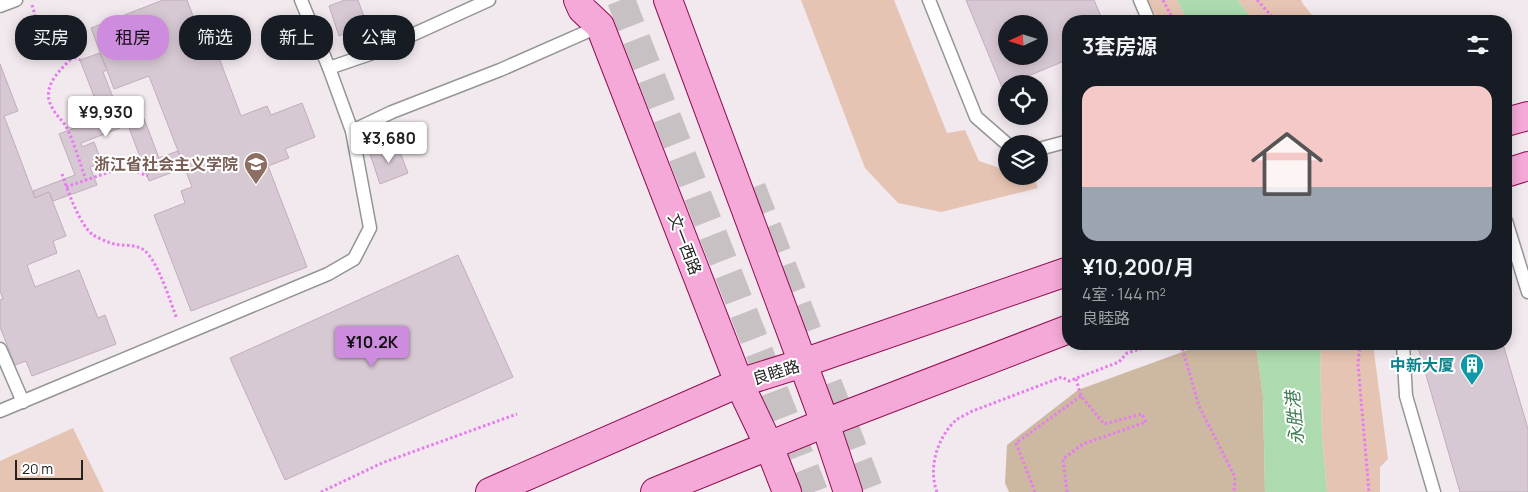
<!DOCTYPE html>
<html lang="zh">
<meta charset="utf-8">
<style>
body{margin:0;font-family:Manrope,"Noto Sans SC",sans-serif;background:#20242c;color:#f1f3f6;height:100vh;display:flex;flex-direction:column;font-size:19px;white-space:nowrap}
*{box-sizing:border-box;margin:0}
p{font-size:16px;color:#9ea1a6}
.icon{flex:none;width:28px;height:28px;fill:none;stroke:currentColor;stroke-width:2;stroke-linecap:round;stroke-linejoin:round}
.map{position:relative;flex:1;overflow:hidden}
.details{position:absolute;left:1062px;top:15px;width:450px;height:335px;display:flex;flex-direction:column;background:#171b24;border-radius:20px;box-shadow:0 2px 12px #0003}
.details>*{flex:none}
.banner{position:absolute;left:15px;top:15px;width:475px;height:45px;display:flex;gap:10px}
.needle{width:32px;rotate:266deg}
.fabs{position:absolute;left:998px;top:15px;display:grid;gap:10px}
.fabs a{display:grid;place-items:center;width:50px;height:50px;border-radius:50%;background:#171b24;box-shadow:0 2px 12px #0003;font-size:25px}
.scale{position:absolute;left:15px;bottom:12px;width:68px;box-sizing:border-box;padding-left:5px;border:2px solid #212121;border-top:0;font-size:14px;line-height:18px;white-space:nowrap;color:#212121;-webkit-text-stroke:4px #fff;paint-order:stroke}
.price{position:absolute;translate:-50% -42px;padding:0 11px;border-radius:5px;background:#fff;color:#222;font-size:16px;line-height:32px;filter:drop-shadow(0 1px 2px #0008)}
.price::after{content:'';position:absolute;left:50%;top:30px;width:15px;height:11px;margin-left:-8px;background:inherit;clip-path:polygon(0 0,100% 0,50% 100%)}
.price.on{background:#ce8cdf;color:#111}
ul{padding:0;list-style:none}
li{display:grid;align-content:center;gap:10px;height:265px;padding:0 20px}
li span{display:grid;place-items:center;height:155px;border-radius:15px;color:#555}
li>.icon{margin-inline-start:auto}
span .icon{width:90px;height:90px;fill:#fffc;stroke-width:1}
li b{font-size:21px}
h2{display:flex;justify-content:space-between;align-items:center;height:60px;padding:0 20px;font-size:21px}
.tag{padding:0 18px;border-radius:20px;background:#171b24;box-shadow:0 2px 12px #0003;font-size:18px;line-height:45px}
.tag.on{background:#ce8cdf;color:#111}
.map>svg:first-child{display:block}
.grass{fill:#e6c4b3}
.forest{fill:#cdb8a1}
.water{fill:#addbaf}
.building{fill:#d7c9d4;stroke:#c2acbc;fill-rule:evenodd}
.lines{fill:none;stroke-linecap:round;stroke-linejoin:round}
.highway-tunnel{stroke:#c7c1c4;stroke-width:28;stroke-dasharray:28 14;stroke-linecap:butt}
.lane-casing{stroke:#959595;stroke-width:15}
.primary-casing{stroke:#930c51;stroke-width:30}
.path{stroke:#e77bf0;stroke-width:3;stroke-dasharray:2.5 2.5;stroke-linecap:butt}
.lane{stroke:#fff;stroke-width:12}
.primary{stroke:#f5a9d8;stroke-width:28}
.labels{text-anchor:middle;stroke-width:4;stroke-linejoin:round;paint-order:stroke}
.education-label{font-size:16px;font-weight:bold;fill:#785e54;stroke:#fff;text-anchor:end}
.street-label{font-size:16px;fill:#212121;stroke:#fff}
.culture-label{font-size:16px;font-weight:bold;fill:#0d838f;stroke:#fff;text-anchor:end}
.water-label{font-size:18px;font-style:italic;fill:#407d54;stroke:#fff}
</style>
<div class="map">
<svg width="1528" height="492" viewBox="0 0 1528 492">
<rect width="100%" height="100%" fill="#f1e9ed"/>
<g class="grass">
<polygon points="801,0 894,0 947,133 965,130 979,161 1006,170 1006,176 1033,176 1038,188 941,212 898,203 865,168"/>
<polygon points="1147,0 1177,0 1188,21 1159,21"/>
<polygon points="1238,0 1301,0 1303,4 1317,21 1253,21"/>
<polygon points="1322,344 1373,344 1388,459 1380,467 1380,492 1327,492 1322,437 1320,358"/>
<polygon points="73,428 104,492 0,492 0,461"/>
</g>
<polygon class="forest" points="1204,344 1256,344 1263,396 1265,492 1009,492 1005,483 1007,445 1078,390"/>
<g class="water">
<polygon points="1177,0 1238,0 1253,21 1188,21"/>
<polygon points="1256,344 1322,344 1320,358 1322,437 1327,492 1265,492 1263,396"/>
</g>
<g class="building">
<polygon points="163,0 187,0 198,29 207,26 241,116 267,106 271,115 302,103 315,137 285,149 289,158 268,166 307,267 191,311 154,215 185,203 181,191 192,187 149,76 114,89 91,28"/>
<polygon points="345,0 358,0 367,25 339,36 329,6"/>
<path d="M966,0H1094L1103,21H1069V59L1009,84H1006L1002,87ZM1006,24H1039V56H1006Z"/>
<polygon points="100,53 107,70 103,72 118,110 138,103 159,158 178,151 184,168 149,181 128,125 81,143 82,147 94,142 102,163 90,167 97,185 53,201 49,192 35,198 33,191 75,175 59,134 102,117 80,60"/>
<polygon points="0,64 18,111 4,116 35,198 49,192 66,236 53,241 57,253 27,265 35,287 79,270 98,318 105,315 116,344 32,376 26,361 15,365 0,327 0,300 3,299 0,291"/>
<polygon points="397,144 408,173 380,184 370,154"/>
<polygon points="458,255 513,377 285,480 230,358"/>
<polygon points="1417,344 1503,344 1528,429 1528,492 1460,492"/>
</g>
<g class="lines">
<g class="highway-tunnel">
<polyline points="621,0 814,492"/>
<polyline points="752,188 870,492"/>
</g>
<g class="lane-casing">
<g id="lane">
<polyline points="929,0 976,117 1007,144"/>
<polyline points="1140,0 1149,21"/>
<polyline points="0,6 16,0"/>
<polyline points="329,68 370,54 489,0"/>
<polyline points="352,131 392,112 500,70 600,26"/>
<polyline points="1039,149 1069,141"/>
<polyline points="1506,221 1528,292"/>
<polyline points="1403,344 1406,396 1434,492"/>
<polyline points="0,349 23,402"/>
<polyline points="0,411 328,274 354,259 370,228 352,131 329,68 301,0"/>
</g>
</g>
<g class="primary-casing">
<g id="primary">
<polyline points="578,0 582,9 600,26 739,383 769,446 787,492"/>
<polyline points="668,0 825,423 848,492"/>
<polyline points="1506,122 1528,116"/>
<polyline points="1506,173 1528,166"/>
<polyline points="490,492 739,383 803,363 1069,271"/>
<polyline points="655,492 825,423 1069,329"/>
</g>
</g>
<g class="path">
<polyline points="1163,0 1174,21"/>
<polyline points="1257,0 1276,21"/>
<polyline points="32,5 38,25 60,46 67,54 80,60"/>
<path d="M74,56C60,70 39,88 53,109C56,115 61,119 65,125C73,138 80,164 86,180"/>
<path d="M62,174C68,191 79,224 93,235C98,238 105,241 111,243C121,247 134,243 144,250C158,261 170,301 177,319"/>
<polyline points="66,187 115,170 128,168 148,176"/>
<polyline points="1181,344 1199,406 1235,477 1234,492"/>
<polyline points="1360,344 1358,364 1369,492"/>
<polyline points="321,492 382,463 517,414"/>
<path d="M937,492C928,468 937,438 956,420C960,417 966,415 970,412L1062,377L1069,381L1119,362L1127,353L1156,344"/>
<polyline points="1035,492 1016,443 1081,396"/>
<polyline points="1067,492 1063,459 1083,444 1146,422 1142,414 1104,424 1081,396 1076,379"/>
</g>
<use href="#lane" class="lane"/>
<use href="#primary" class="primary"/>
</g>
<defs>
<g id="school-pin" transform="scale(1.25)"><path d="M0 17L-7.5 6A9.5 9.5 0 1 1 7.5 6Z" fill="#8d6e63" stroke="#fff"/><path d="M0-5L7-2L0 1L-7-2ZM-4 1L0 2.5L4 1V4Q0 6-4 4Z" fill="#fff"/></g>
<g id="building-pin" transform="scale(1.25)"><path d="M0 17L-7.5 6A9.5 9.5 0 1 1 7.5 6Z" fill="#0f9aa8" stroke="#fff"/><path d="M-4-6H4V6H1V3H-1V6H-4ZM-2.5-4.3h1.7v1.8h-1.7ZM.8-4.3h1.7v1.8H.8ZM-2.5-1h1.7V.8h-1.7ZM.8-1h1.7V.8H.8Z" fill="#fff"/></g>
</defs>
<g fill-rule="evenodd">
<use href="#school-pin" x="256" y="164"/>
<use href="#building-pin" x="1472" y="365"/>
</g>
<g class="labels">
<g class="education-label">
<text x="238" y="170">浙江省社会主义学院</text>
</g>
<g class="street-label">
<text transform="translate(685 244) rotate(69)" y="6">文一西路</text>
<text transform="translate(776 372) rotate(-17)" y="6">良睦路</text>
</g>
<g class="culture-label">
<text x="1454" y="371">中新大厦</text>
</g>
<g class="water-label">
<text transform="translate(1295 418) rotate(-95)" y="6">永胜港</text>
</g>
</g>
</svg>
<div class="fabs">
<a><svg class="needle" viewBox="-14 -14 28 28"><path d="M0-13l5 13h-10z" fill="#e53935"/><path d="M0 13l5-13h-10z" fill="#9ea1a6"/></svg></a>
<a><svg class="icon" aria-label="locate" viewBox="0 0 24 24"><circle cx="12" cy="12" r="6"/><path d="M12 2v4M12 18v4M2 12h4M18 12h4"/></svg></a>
<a><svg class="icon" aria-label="layers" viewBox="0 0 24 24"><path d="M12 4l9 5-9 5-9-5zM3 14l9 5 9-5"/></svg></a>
</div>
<div class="scale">20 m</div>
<b class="price" style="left:106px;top:138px">¥9,930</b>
<b class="price" style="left:389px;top:164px">¥3,680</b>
<b class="price on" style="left:372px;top:368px">¥10.2K</b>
<div class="banner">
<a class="tag">买房</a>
<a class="tag on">租房</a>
<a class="tag">筛选</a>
<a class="tag">新上</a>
<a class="tag">公寓</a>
</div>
<section class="details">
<h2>3套房源<svg class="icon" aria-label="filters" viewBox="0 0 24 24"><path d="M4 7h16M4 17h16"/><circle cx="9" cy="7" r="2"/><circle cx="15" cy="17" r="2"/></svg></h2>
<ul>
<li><span style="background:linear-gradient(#f6c9c9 65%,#9aa5b1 0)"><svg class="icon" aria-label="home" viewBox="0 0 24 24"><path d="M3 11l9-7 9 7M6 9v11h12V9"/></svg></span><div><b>¥10,200/月</b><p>4室 · 144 m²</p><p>良睦路</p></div></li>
</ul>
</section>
</div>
